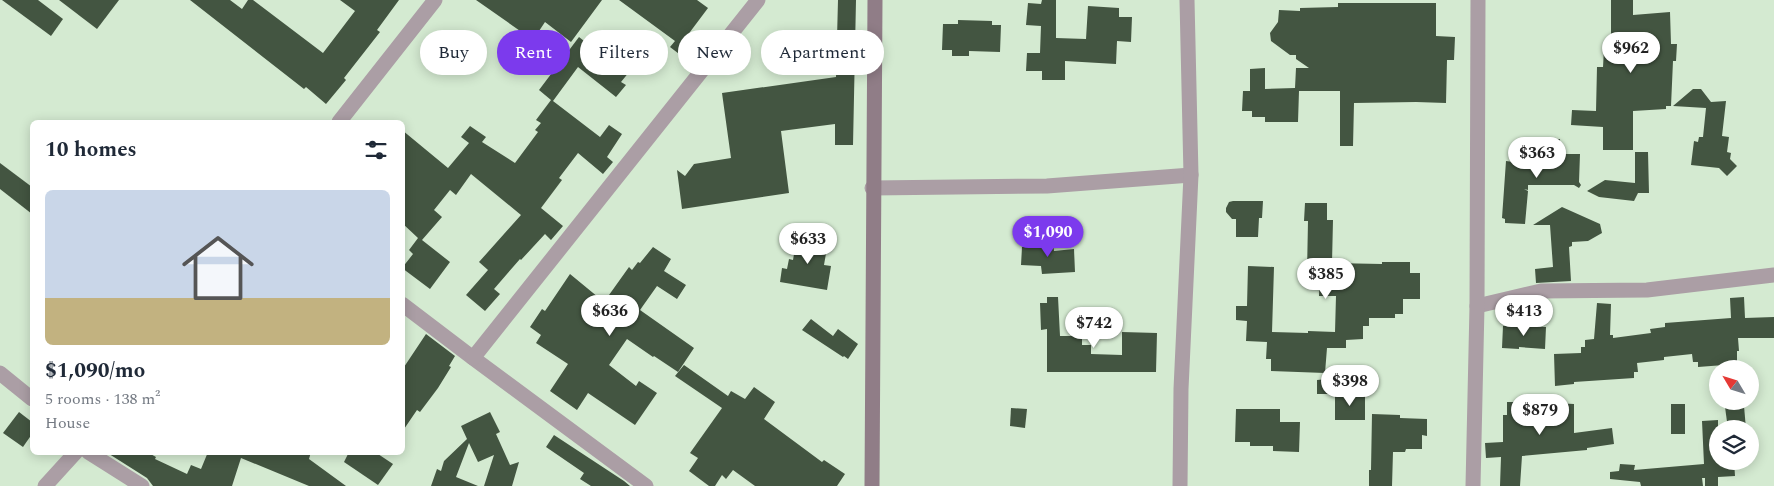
<!DOCTYPE html>
<meta charset="utf-8">
<style>
body{margin:0;font-family:Spectral,serif;background:#f2f2f3;color:#1f2937;height:100vh;display:flex;flex-direction:column;font-size:19px;white-space:nowrap}
*{box-sizing:border-box;margin:0}
p{font-size:16px;color:#747a83}
.icon{flex:none;width:28px;height:28px;fill:none;stroke:currentColor;stroke-width:2;stroke-linecap:round;stroke-linejoin:round}
.map{position:relative;flex:1;overflow:hidden}
.side{position:absolute;left:30px;top:120px;width:375px;height:335px;display:flex;flex-direction:column;background:#fff;border-radius:8px;box-shadow:0 2px 12px #0003}
.side>*{flex:none}
.guide{position:absolute;left:420px;top:30px;width:475px;height:45px;display:flex;gap:10px}
.needle{width:32px;rotate:308deg}
.tools{position:absolute;left:1709px;top:360px;display:grid;gap:10px}
.tools a{display:grid;place-items:center;width:50px;height:50px;border-radius:50%;background:#fff;box-shadow:0 2px 12px #0003;font-size:25px}
.price{position:absolute;translate:-50% -42px;padding:0 11px;border-radius:18px;background:#fff;color:#222;font-size:16px;line-height:32px;filter:drop-shadow(0 1px 2px #0008)}
.price::after{content:'';position:absolute;left:50%;top:30px;width:15px;height:11px;margin-left:-8px;background:inherit;clip-path:polygon(0 0,100% 0,50% 100%)}
.price.on{background:#7c3aed;color:#fff}
ul{padding:0;list-style:none}
li{display:grid;align-content:center;gap:10px;height:265px;padding:0 15px}
li+li{border-top:1px solid #e0e1e3}
li span{display:grid;place-items:center;height:155px;border-radius:8px;color:#555}
li>.icon{margin-inline-start:auto}
span .icon{width:90px;height:90px;fill:#fffc;stroke-width:1}
li b{font-size:21px}
h2{display:flex;justify-content:space-between;align-items:center;height:60px;padding:0 15px;font-size:21px}
.chip{padding:0 18px;border-radius:22px;background:#fff;box-shadow:0 2px 12px #0003;font-size:18px;line-height:45px}
.chip.on{background:#7c3aed;color:#fff}
.map>svg:first-child{display:block}
.building{fill:#435541}
.lines{fill:none;stroke-linecap:round;stroke-linejoin:round}
.street{stroke:#ab9ea5;stroke-width:15}
.secondary{stroke:#907d87;stroke-width:15}
</style>
<div class="map">
<svg width="1774" height="486" viewBox="0 0 1774 486">
<rect width="100%" height="100%" fill="#d4ead1"/>
<g class="building">
<polygon points="2,0 38,0 63,19 51,36"/>
<polygon points="59,0 119,0 97,29"/>
<polygon points="190,0 230,0 242,9 248,0 253,0 323,53 355,11 340,0 399,0 377,30 380,32 344,78 346,80 326,104 306,87 304,89"/>
<polygon points="476,0 602,0 571,42 545,22 533,40"/>
<polygon points="619,0 697,0 708,8 687,36 705,49 696,61 690,56 687,60 670,47 675,41"/>
<polygon points="838,0 856,0 853,145 835,145 835,124 781,131 789,193 682,209 677,170 685,176 694,164 731,158 722,93 836,77"/>
<polygon points="1042,0 1056,0 1056,38 1086,39 1088,6 1119,8 1119,17 1132,17 1131,42 1117,41 1116,64 1065,61 1065,80 1042,80 1042,71 1026,71 1027,53 1040,53 1041,26 1026,25 1028,3 1041,4"/>
<polygon points="1611,0 1633,0 1633,15 1670,12 1671,44 1677,44 1676,61 1673,61 1671,106 1666,106 1666,109 1633,111 1633,150 1603,150 1603,127 1571,125 1572,110 1596,111 1597,67 1603,67 1604,49 1611,50"/>
<polygon points="1338,3 1436,3 1436,36 1455,37 1454,60 1447,60 1446,103 1416,102 1354,103 1353,146 1340,146 1340,91 1299,91 1298,122 1265,122 1265,117 1252,117 1252,111 1242,111 1243,91 1250,91 1250,69 1265,68 1265,89 1295,88 1296,68 1309,68 1296,59 1296,55 1290,55 1271,41 1270,33 1278,22 1279,10 1300,11 1300,8 1338,7"/>
<polygon points="958,20 992,21 992,25 1001,25 1000,52 969,51 969,56 952,56 952,50 942,50 943,24 958,24"/>
<polygon points="579,37 598,52 609,38 638,61 621,82 626,85 616,97 578,67 553,101 600,137 609,125 622,134 607,157 613,162 603,174 578,153 559,178 562,180 541,208 563,226 551,240 545,234 521,260 520,259 494,289 500,294 485,311 466,295 488,270 479,262 521,215 471,174 456,195 450,190 434,210 442,217 422,240 450,262 430,289 402,268 413,254 409,250 418,238 402,223 402,130 448,168 469,143 461,137 470,126 486,137 482,142 515,163 538,132 535,130 541,123 536,120 551,100 539,90"/>
<polygon points="1693,89 1701,89 1711,102 1726,101 1722,136 1729,137 1727,152 1731,153 1730,159 1737,166 1727,176 1719,168 1691,165 1694,141 1698,142 1699,137 1703,137 1706,108 1673,106"/>
<polygon points="1546,139 1560,139 1559,154 1580,154 1579,182 1581,185 1579,188 1574,185 1528,185 1528,190 1524,189 1528,191 1525,224 1505,223 1505,219 1502,218 1506,161 1543,166 1543,154 1545,154"/>
<polygon points="1635,152 1648,152 1649,193 1638,193 1634,201 1599,197 1587,191 1605,180 1635,183"/>
<polygon points="0,163 32,187 32,214 0,189"/>
<polygon points="1233,201 1263,201 1262,218 1259,218 1258,237 1236,237 1236,219 1232,219 1226,212 1226,208 1229,202"/>
<polygon points="1305,203 1327,203 1327,220 1333,220 1332,263 1382,264 1382,262 1410,262 1410,273 1420,273 1420,299 1403,299 1403,314 1395,314 1395,318 1369,318 1369,326 1363,326 1363,339 1346,340 1346,348 1327,348 1325,373 1271,371 1271,359 1266,359 1267,342 1246,341 1247,321 1236,320 1236,306 1247,306 1248,266 1274,267 1272,332 1308,333 1308,331 1335,332 1336,296 1319,296 1320,273 1307,273 1308,221 1304,221"/>
<polygon points="1562,207 1600,224 1602,233 1588,241 1572,242 1572,246 1569,247 1571,281 1536,283 1535,269 1553,267 1550,225 1533,225"/>
<polygon points="797,237 828,242 824,265 831,266 827,290 780,282 782,268 787,269 789,259 793,260"/>
<polygon points="1028,242 1053,243 1054,251 1074,249 1075,272 1042,274 1041,266 1021,265 1022,247 1027,247"/>
<polygon points="653,247 671,259 664,271 686,285 677,299 657,286 640,310 694,348 678,372 654,356 653,357 627,339 609,365 636,386 639,381 657,393 635,425 588,393 577,410 550,391 568,364 536,343 541,335 530,327 542,309 545,311 570,274 604,302 629,267 632,270 638,262 640,263"/>
<polygon points="1047,297 1058,297 1060,336 1082,336 1082,345 1091,345 1091,354 1122,355 1122,332 1157,333 1156,372 1047,372 1047,329 1041,330 1040,303 1047,303"/>
<polygon points="1744,297 1745,318 1774,317 1774,338 1738,338 1739,351 1737,351 1737,364 1698,367 1698,362 1693,362 1692,354 1664,357 1664,360 1637,363 1638,372 1634,372 1634,378 1574,382 1574,384 1555,386 1554,354 1581,353 1581,347 1585,347 1585,340 1594,339 1597,303 1611,304 1610,335 1613,335 1613,338 1651,333 1650,329 1665,327 1665,323 1731,318 1730,298"/>
<polygon points="811,319 833,336 838,329 858,344 848,359 844,356 843,357 802,330"/>
<polygon points="1503,326 1546,327 1545,349 1519,347 1519,349 1502,348"/>
<polygon points="426,334 455,356 449,366 451,367 438,388 420,412 417,410 402,432 402,370"/>
<polygon points="684,365 728,396 731,391 745,399 754,387 775,402 764,419 822,462 824,460 845,474 837,486 755,486 733,470 726,479 722,475 715,486 709,486 689,471 698,458 690,453 722,408 675,376"/>
<polygon points="1338,378 1340,394 1317,394 1317,380"/>
<polygon points="1365,394 1365,420 1335,420 1335,395"/>
<polygon points="1507,402 1534,402 1574,404 1574,433 1612,428 1614,444 1587,448 1587,450 1522,456 1520,486 1500,486 1501,457 1486,458 1485,443 1503,442 1503,415 1507,415"/>
<rect x="1671" y="404" width="14" height="30"/>
<polygon points="1744,406 1746,429 1728,429 1725,407"/>
<polygon points="1011,408 1027,409 1025,428 1010,426"/>
<polygon points="1236,409 1280,409 1280,422 1300,422 1299,452 1273,451 1273,446 1250,446 1250,442 1235,442"/>
<polygon points="19,412 32,422 32,434 23,447 3,433"/>
<polygon points="490,412 500,432 496,434 510,465 519,462 512,486 484,486 494,455 478,462 469,443 456,477 478,486 431,486 437,469 441,471 444,461 467,439 461,426"/>
<polygon points="1372,414 1400,415 1400,418 1427,419 1427,436 1422,435 1422,449 1406,449 1405,452 1393,452 1392,486 1369,486 1369,470 1371,470"/>
<polygon points="1718,420 1718,461 1734,461 1735,476 1718,477 1718,486 1705,486 1705,478 1702,478 1703,486 1641,486 1640,482 1610,479 1610,472 1619,471 1620,464 1635,465 1634,470 1704,464 1702,421"/>
<polygon points="554,435 624,481 630,486 591,486 580,479 584,473 546,447"/>
<polygon points="106,452 147,452 156,457 155,459 187,474 191,465 201,469 208,452 311,452 309,459 346,486 309,486 241,458 232,486 153,486 147,478"/>
<polygon points="349,452 375,452 393,464 378,485 344,462"/>
</g>
<g class="lines">
<g class="street">
<polyline points="339,122 435,0"/>
<polyline points="872,188 1047,186 1191,175"/>
<polyline points="402,304 473,358 646,486"/>
<polyline points="1477,306 1541,291 1647,290 1774,275"/>
<polyline points="473,358 758,0"/>
<polyline points="0,373 32,399"/>
<polyline points="88,452 142,486"/>
<polyline points="45,486 76,452"/>
<polyline points="1180,486 1181,389 1191,175 1187,0"/>
<polyline points="1473,486 1477,306 1478,0"/>
</g>
<polyline class="secondary" points="872,486 875,0"/>
</g>
</svg>
<div class="tools">
<a><svg class="needle" viewBox="-14 -14 28 28"><path d="M0-13l5 13h-10z" fill="#e53935"/><path d="M0 13l5-13h-10z" fill="#747a83"/></svg></a>
<a><svg class="icon" aria-label="layers" viewBox="0 0 24 24"><path d="M12 4l9 5-9 5-9-5zM3 14l9 5 9-5"/></svg></a>
</div>
<b class="price" style="left:1631px;top:74px">$962</b>
<b class="price" style="left:1537px;top:179px">$363</b>
<b class="price on" style="left:1048px;top:258px">$1,090</b>
<b class="price" style="left:808px;top:265px">$633</b>
<b class="price" style="left:1326px;top:300px">$385</b>
<b class="price" style="left:610px;top:337px">$636</b>
<b class="price" style="left:1524px;top:337px">$413</b>
<b class="price" style="left:1094px;top:349px">$742</b>
<b class="price" style="left:1350px;top:407px">$398</b>
<b class="price" style="left:1540px;top:436px">$879</b>
<div class="guide">
<a class="chip">Buy</a>
<a class="chip on">Rent</a>
<a class="chip">Filters</a>
<a class="chip">New</a>
<a class="chip">Apartment</a>
</div>
<section class="side">
<h2>10 homes<svg class="icon" aria-label="filters" viewBox="0 0 24 24"><path d="M4 7h16M4 17h16"/><circle cx="9" cy="7" r="2"/><circle cx="15" cy="17" r="2"/></svg></h2>
<ul>
<li><span style="background:linear-gradient(#c9d6e8 70%,#c2b280 0)"><svg class="icon" aria-label="home" viewBox="0 0 24 24"><path d="M3 11l9-7 9 7M6 9v11h12V9"/></svg></span><div><b>$1,090/mo</b><p>5 rooms · 138 m²</p><p>House</p></div></li>
</ul>
</section>
</div>
